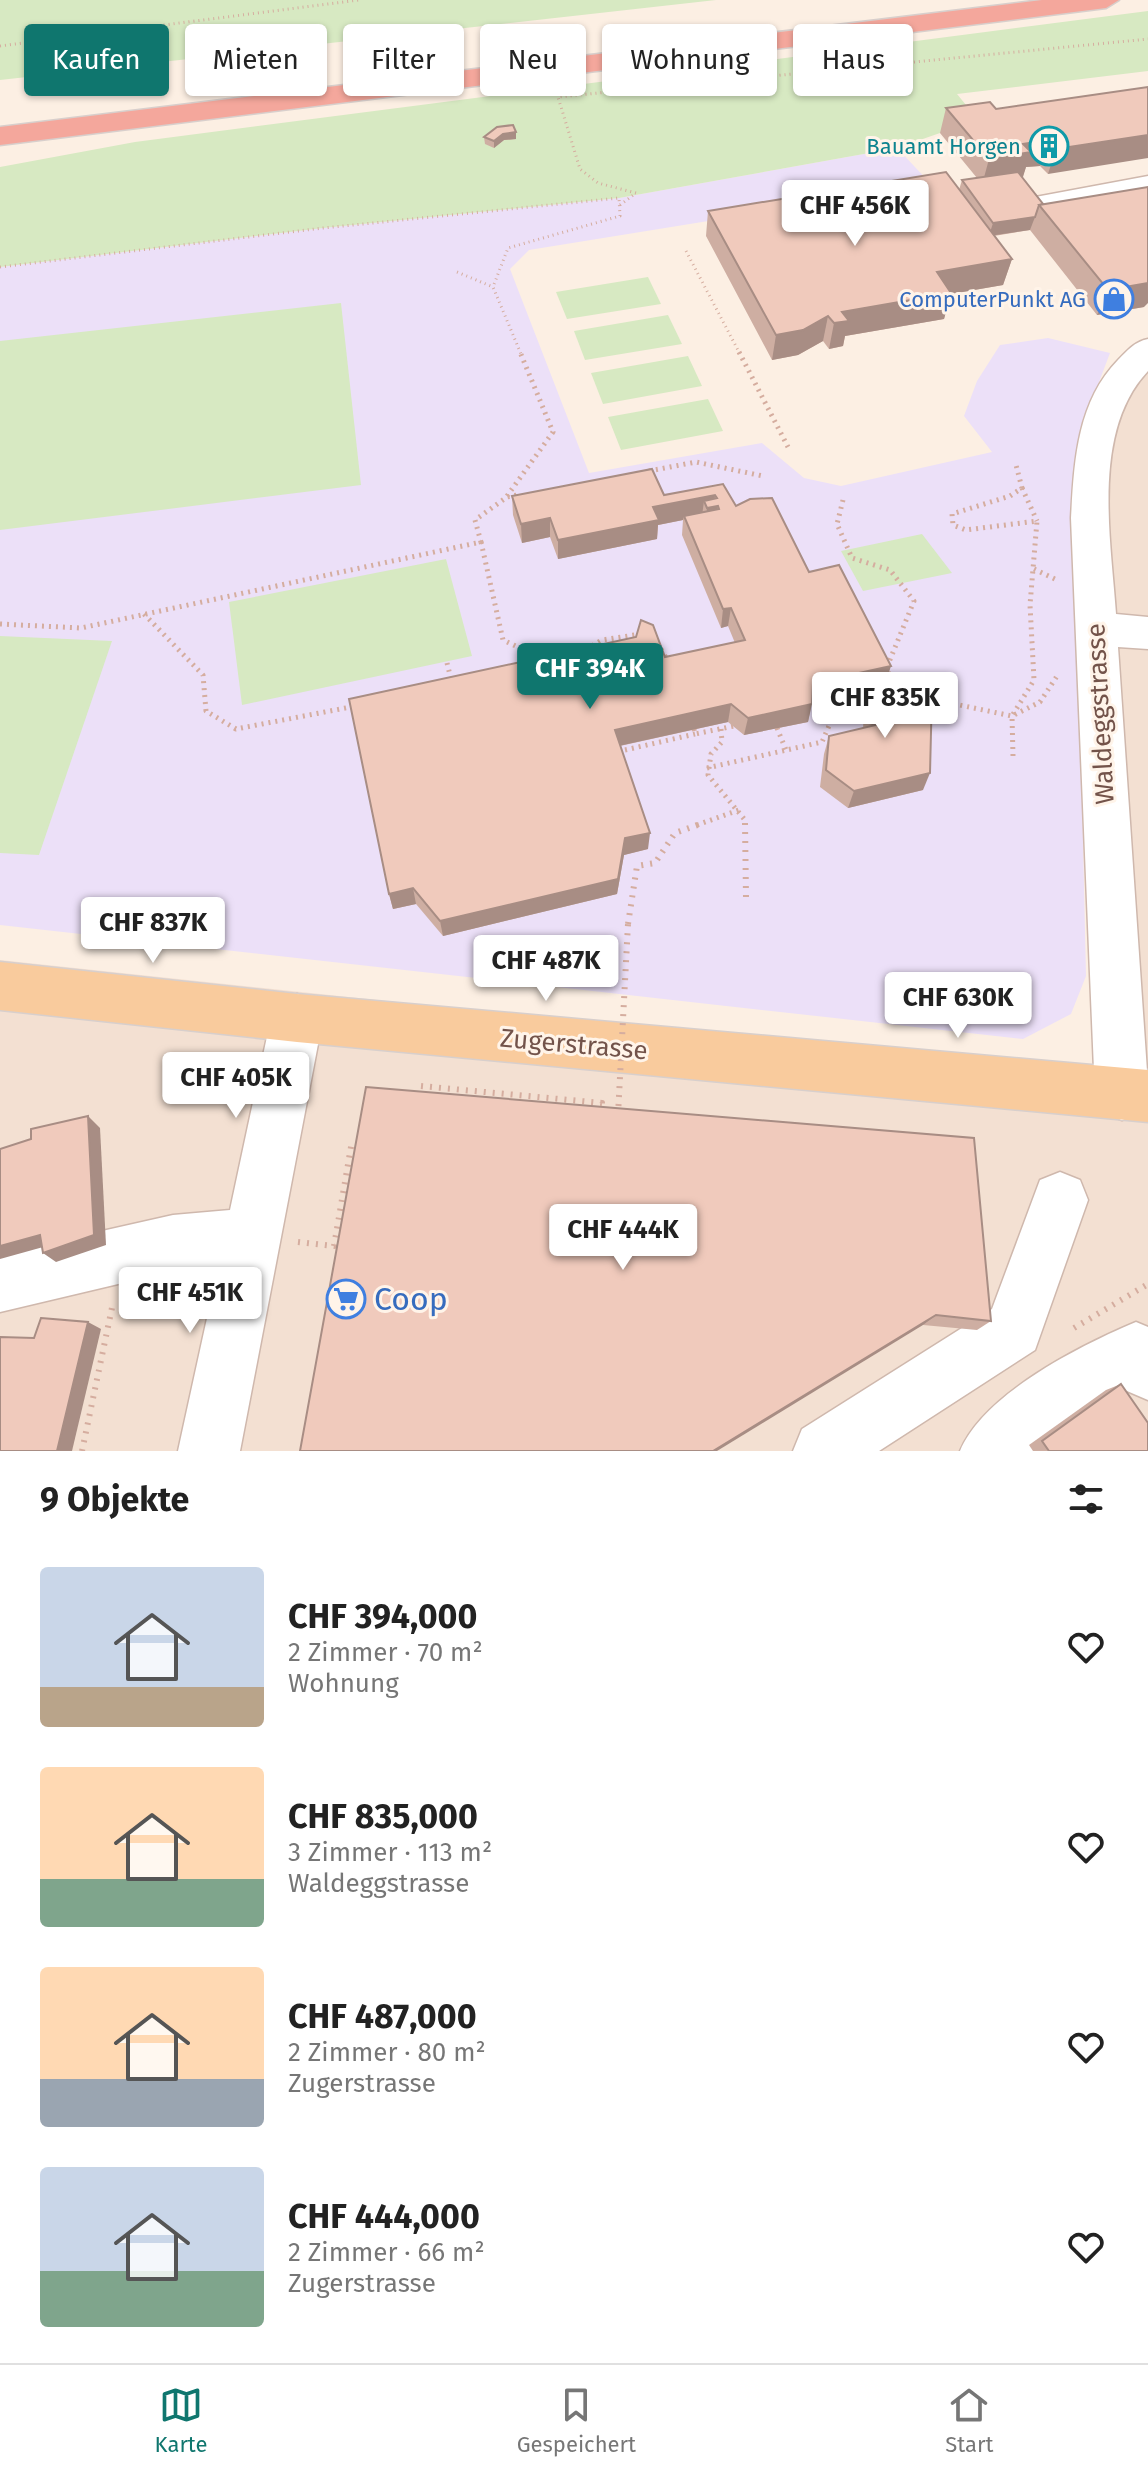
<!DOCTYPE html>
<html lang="de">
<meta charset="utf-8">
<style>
body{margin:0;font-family:"Fira Sans",sans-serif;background:#f2f2f2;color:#222;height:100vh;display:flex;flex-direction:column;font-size:30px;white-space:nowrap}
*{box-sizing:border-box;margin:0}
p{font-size:26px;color:#767676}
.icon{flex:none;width:44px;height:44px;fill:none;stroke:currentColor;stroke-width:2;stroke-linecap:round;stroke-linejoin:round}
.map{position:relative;height:1451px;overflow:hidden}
.sheet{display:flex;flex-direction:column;background:#fff;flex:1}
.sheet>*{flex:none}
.top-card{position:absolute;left:24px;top:24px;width:1100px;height:72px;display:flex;gap:16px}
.price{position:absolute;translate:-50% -68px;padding:0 18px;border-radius:8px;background:#fff;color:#222;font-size:26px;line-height:52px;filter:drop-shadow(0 2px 4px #0008)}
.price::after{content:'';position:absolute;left:50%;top:48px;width:24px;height:18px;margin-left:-12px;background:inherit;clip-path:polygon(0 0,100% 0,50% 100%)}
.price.active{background:#0f766e;color:#fff}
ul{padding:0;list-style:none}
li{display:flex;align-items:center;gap:24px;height:200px;padding:0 40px}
li span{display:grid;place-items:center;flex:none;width:224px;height:160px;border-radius:8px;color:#555}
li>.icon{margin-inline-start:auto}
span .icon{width:96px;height:96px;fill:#fffc;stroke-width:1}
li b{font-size:34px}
h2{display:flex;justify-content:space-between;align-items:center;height:96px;padding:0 40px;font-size:34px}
.pill{padding:0 28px;border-radius:8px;background:#fff;box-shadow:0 2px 6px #0004;font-size:28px;line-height:72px}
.pill.active{background:#0f766e;color:#fff}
.menu{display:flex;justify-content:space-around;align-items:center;height:112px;border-top:2px solid #e0e0e0;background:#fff;font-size:22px;color:#767676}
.menu a{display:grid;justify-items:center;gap:4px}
.menu .active{color:#0f766e}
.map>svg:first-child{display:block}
.residential{fill:#f3e0d2}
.education{fill:#ece0f8}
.green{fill:#d7e9c2}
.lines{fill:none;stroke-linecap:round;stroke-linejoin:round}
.minor-casing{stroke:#cfb8ad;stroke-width:3}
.major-casing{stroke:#d8cfcc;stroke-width:3}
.highway-casing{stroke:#d8cfcc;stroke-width:3}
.path-far2{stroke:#d5ad9f;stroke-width:3;stroke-dasharray:1 4;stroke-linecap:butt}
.path-far1{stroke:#d5ad9f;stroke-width:5;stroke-dasharray:2 5;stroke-linecap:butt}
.path{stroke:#d5ad9f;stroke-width:6;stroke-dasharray:2 7;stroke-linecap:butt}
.minor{fill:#fff;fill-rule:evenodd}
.major{fill:#f9cb9d;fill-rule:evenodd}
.highway{fill:#f4a79c;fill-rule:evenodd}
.path-bridge{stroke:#d5ad9f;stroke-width:6;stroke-dasharray:2 7;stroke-linecap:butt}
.wall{fill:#ceaea2}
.shaded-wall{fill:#a88d84}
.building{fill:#f0cabc;stroke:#a88d84;stroke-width:2}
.labels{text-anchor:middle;stroke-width:6;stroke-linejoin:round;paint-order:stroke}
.far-culture-label{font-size:22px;fill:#0d838f;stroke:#fff4e9;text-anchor:end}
.far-shop-label{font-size:22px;fill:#366cbe;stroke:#fff4e9;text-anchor:end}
.street-label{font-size:26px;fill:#73534a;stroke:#fff4e9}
.near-shop-label{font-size:32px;fill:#366cbe;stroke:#fff4e9;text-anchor:start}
</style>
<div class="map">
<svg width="1148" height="1451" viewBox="0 0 1148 1451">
<rect width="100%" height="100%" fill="#fcefe3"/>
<polygon class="residential" points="1148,353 1148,1451 0,1451 0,960 1122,1079 1094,406"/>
<polygon class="education" points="897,148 932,185 529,250 510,269 589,473 762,443 804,478 841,486 992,452 964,416 977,381 1000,345 1048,338 1110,353 1096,390 1075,478 1086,976 1071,1014 1023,1039 0,925 0,267 323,228 619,198"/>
<g class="green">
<polygon points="0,0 716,0 0,80"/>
<polygon points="1148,11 1148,71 957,94 984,127 940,133 897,148 619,198 323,228 0,267 0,167 135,142"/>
<polygon points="648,277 661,304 567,319 556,292"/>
<polygon points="341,303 361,485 0,530 0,341"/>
<polygon points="668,315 682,344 585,360 574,331"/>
<polygon points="688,356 702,386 603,404 591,373"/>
<polygon points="708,399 723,431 621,450 608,417"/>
<polygon points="922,534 952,573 863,591 841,551"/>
<polygon points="446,559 472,656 242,705 229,602"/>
<polygon points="0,636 112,641 39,855 0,853"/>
</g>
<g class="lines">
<g class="minor-casing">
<g id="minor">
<polygon points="1148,176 1148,194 1030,216 1019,214 1014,207 1019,200 1030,198"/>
<path d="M1148,339V371C1091,431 1111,539 1116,614L1148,617V649L1118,647L1148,1086L1141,1113L1122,1120L1103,1113L1095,1094L1071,518C1074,462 1077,402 1118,360C1128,350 1134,342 1148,339Z"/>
<polygon points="297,994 315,1001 323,1018 240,1451 178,1451 218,1268 173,1271 0,1312 0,1254 173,1215 230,1210 271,1018 279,1001"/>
<polygon points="1060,1172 1080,1180 1088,1200 1035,1350 879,1451 793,1451 802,1429 992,1309 1040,1180"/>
<path d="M1136,1322L1148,1327V1400L1127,1391L1047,1438L1034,1451H960C984,1394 1079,1346 1136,1322Z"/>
</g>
</g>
<g class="major-casing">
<polygon id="major" points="0,962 297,994 1148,1070 1148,1122 297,1042 0,1010"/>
</g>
<g class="highway-casing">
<polygon id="highway" points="1042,0 1119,0 1106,8 0,145 0,127"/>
</g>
<g class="path-far2">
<polyline points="0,46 359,0"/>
<polyline points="620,205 636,193 598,183 580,169 558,97 1148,39"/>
<polyline points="686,251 740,354"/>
<polyline points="0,267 323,228 619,198 620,216 508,248 493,287"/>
<polyline points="457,272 493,287 521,354"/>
</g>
<g class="path-far1">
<polyline points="739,352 788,447"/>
<polyline points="649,471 696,462 763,476"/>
<polyline points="1022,488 1037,521"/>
<polyline points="507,496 553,432 520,352"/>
<polyline points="843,500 837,524 852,558 890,570 914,601 887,667 892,690"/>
<polyline points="481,542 503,640 541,658"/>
<polyline points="1034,569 1057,580"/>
<polyline points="144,614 203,675 206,711 236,729 356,706"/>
<polyline points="0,624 81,628 481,542 475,520 507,497 517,495"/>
<polyline points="654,637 669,663"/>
<polyline points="586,649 602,640 641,634"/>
<polyline points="447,663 452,683"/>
<polyline points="926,698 1012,716 1040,702 1059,673"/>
<polyline points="807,711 837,706"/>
<polyline points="777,728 786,750"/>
<polyline points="694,729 695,734 739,725"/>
<polyline points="721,729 722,742 711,754 708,775 745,820 745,825"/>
<polyline points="625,750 695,734"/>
<polyline points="1013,756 1012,716 1034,680 1030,605 1037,521 966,530 953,525 952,514 1010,496 1022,488 1016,465"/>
<polyline points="707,768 822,742 838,705 869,695"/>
<polyline points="697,825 739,810"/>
</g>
<g class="path">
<polyline points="745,823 746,897"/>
<polyline points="628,924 637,866 655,863 675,833 703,823"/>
<polyline points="421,1086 602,1103 601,1113"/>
<polyline points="298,1242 334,1246 352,1141"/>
<polyline points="1074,1328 1148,1284"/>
<polyline points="82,1451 113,1303"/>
</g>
<use href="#minor" class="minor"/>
<use href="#major" class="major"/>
<use href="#highway" class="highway"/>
<polyline class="path-bridge" points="618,1115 628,924"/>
</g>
<g class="wall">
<polygon points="1148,87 1048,174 1040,166 1026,167 1022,178 1043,204 1144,307 1097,315 1030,230 994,236 1012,259 1003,285 951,294 944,319 845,336 843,346 829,349 823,341 798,355 772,360 706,236 708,211 959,190 962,180 977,178 940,133 946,108 996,109"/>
<polygon points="484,137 516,139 504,140 494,148 485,144"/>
<polygon points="723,484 736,506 809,572 885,682 923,790 848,808 820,787 824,754 829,736 863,728 865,698 868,688 812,700 808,722 744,735 728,722 620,746 648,849 624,855 617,894 443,936 416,904 393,909 389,894 665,657 735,643 728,626 721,628 682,535 683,520 658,525 657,539 558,559 550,537 522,543 513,515 512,496 664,495"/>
<polygon points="974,1138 991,1321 977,1330 923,1325"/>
<polygon points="1121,1384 1148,1451 1033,1451 1029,1445 1106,1390"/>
</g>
<g class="shaded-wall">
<polygon points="516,132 516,139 504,140 494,148 494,141 503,134"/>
<polygon points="1148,135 1148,158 1048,174 1056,149"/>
<polygon points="1048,140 1040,166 1026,167 1023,177 982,185 989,159 1023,144"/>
<polygon points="1035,217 1030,230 989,236 993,223"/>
<polygon points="1012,259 1003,285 951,294 944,319 845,336 843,346 829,349 834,323 842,312 937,272"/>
<polygon points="1148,283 1148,303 1144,307 1097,315 1108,290"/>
<polygon points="828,316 823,341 798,355 772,360 776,335"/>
<polygon points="715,495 714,507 718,506 715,526 705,528 707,508 704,501 702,516 684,516 683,520 658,525 657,539 558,559 558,540 653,507"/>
<polygon points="550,518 550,537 522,543 521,524"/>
<polygon points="731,608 728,626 721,628 723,609"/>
<polygon points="891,666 885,684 871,680 868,688 808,701 813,683"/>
<polygon points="731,704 728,722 614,747 615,730"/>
<polygon points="812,704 808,722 744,735 748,718"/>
<polygon points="930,773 923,790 848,808 854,791"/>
<polygon points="650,833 648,849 624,855 617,894 443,936 440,921 625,838"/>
<polygon points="413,888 416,904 393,909 389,894"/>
<polygon points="88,1116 100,1128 106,1245 56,1262 43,1253"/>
<polygon points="40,1235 54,1244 0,1259 0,1246"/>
<polygon points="936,1315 923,1325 717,1451 713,1451"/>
<polygon points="88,1322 101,1329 72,1451 57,1451"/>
</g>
<g class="building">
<polygon points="1148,87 1148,135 1056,149 1048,140 1023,144 1031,152 989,159 946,108 990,102 996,109"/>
<polygon points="513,125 516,132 503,134 494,141 484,137 497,127"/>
<polygon points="946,172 1012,259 937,272 951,293 842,312 849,321 834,323 828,316 803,330 776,335 708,211"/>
<polygon points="1018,172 1043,204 1039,205 1035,217 993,223 962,180"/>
<polygon points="1148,187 1148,283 1108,290 1039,205"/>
<polygon points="652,469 664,495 723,484 736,506 750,499 772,498 809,572 839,565 891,666 813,683 812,704 748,718 731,704 615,730 650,833 625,838 618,879 440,921 413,888 389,894 349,699 636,637 641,620 653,625 665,657 745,640 731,608 723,609 684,516 719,509 718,506 707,508 704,501 717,498 715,495 653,507 659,520 558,540 550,518 521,524 512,496"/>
<polygon points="871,680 932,692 930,773 854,791 826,770 829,736 876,725 869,723"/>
<polygon points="366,1087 974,1138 991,1321 936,1315 713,1451 300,1451"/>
<polygon points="88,1116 94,1235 43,1253 40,1235 0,1246 0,1149 31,1139 31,1129"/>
<polygon points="41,1318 88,1322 57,1451 0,1451 0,1337 34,1338"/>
<polygon points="1121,1384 1148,1423 1148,1451 1049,1451 1042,1441"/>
</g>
<defs>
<g id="building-ring" transform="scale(2)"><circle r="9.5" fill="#fff4e9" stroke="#0f9aa8" stroke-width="1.5"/><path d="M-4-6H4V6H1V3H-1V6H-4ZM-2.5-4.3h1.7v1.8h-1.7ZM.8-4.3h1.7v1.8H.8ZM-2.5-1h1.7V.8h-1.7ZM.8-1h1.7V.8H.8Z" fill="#0f9aa8"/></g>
<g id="shop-ring" transform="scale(2)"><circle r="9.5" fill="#fff4e9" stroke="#3f7fe0" stroke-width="1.5"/><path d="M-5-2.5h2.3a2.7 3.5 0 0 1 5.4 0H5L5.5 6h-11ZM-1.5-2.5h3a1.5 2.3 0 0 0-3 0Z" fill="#3f7fe0"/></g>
<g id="supermarket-ring" transform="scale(2)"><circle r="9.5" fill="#fff4e9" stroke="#3f7fe0" stroke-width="1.5"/><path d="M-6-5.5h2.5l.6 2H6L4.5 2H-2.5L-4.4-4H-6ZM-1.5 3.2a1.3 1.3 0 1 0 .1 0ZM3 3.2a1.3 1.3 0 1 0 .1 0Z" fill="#3f7fe0"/></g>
</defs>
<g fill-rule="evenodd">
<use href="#building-ring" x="1049" y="146"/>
<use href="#shop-ring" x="1114" y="299"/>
<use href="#supermarket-ring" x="346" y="1299"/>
</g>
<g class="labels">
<g class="far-culture-label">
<text x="1021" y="154">Bauamt Horgen</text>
</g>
<g class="far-shop-label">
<text x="1086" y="307">ComputerPunkt AG</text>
</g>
<g class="street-label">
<text transform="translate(1100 714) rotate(-93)" y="9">Waldeggstrasse</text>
<text transform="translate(574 1044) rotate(5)" y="9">Zugerstrasse</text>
</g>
<g class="near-shop-label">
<text x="374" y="1310">Coop</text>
</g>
</g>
</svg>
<b class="price" style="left:855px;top:248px">CHF 456K</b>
<b class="price active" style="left:590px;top:711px">CHF 394K</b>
<b class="price" style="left:885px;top:740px">CHF 835K</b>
<b class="price" style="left:153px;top:965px">CHF 837K</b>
<b class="price" style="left:546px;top:1003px">CHF 487K</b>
<b class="price" style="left:958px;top:1040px">CHF 630K</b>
<b class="price" style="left:236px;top:1120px">CHF 405K</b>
<b class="price" style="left:623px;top:1272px">CHF 444K</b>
<b class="price" style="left:190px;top:1335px">CHF 451K</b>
<div class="top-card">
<a class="pill active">Kaufen</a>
<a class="pill">Mieten</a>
<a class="pill">Filter</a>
<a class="pill">Neu</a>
<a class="pill">Wohnung</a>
<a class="pill">Haus</a>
</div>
</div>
<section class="sheet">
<h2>9 Objekte<svg class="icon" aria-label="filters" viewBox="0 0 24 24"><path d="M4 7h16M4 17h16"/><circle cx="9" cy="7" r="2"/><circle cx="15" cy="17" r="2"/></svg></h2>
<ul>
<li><span style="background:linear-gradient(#c9d6e8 75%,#b9a48a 0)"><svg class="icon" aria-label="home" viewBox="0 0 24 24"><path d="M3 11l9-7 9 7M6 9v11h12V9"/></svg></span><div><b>CHF 394,000</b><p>2 Zimmer · 70 m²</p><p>Wohnung</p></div><svg class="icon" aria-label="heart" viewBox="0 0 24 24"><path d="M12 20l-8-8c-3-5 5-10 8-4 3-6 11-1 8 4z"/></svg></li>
<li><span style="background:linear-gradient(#ffd9b3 70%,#7fa58c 0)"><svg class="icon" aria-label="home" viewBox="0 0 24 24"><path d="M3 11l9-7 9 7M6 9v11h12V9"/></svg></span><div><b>CHF 835,000</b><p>3 Zimmer · 113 m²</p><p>Waldeggstrasse</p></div><svg class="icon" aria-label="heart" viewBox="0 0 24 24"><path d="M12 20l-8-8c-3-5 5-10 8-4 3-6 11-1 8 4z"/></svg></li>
<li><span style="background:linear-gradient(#ffd9b3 70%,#9aa5b1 0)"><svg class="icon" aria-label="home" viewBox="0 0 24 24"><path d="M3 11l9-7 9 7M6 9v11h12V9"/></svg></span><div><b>CHF 487,000</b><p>2 Zimmer · 80 m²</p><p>Zugerstrasse</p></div><svg class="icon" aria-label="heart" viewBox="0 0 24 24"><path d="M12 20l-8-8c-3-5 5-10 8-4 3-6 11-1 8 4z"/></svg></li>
<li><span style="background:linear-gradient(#c9d6e8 65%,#7fa58c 0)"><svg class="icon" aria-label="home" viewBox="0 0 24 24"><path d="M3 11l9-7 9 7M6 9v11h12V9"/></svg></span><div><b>CHF 444,000</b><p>2 Zimmer · 66 m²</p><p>Zugerstrasse</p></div><svg class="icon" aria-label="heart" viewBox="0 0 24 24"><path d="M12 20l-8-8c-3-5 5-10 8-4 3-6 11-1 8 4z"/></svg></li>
</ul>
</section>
<nav class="menu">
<a class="active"><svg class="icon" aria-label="map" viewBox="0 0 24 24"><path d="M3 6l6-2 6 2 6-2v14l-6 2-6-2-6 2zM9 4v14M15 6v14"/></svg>Karte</a>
<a><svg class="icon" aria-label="saved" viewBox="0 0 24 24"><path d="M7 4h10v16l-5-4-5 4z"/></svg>Gespeichert</a>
<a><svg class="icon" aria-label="home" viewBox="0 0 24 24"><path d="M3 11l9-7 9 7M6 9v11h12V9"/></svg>Start</a>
</nav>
